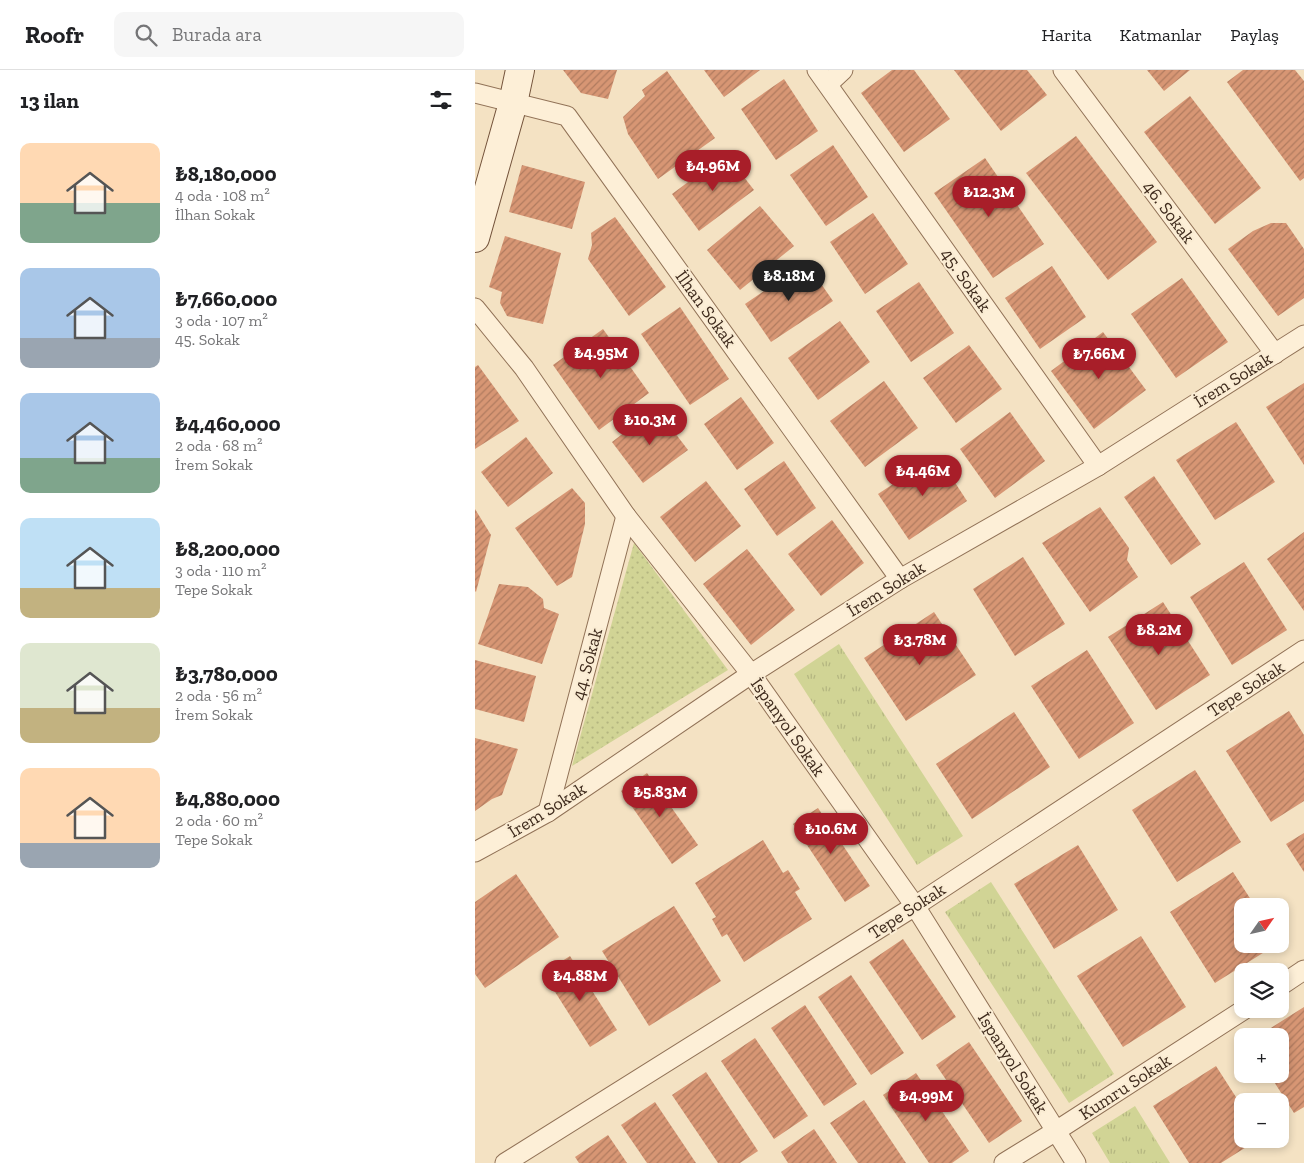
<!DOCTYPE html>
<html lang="tr">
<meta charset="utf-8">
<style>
body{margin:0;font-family:"Zilla Slab",serif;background:#f6f6f6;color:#202124;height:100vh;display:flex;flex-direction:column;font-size:19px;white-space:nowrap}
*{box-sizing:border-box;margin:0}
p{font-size:16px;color:#757577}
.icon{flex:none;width:28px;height:28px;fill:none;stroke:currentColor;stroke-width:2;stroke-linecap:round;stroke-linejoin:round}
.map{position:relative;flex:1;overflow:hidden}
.side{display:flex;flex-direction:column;background:#fff;width:475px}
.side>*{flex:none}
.needle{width:32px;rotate:56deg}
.tools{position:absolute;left:759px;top:828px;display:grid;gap:10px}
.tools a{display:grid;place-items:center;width:55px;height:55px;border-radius:10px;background:#fff;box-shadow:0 2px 8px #0003;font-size:25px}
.price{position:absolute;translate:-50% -42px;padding:0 11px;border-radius:18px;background:#a81e29;color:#fff;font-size:16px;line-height:32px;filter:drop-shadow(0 1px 2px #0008)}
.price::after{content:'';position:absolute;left:50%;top:30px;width:15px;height:11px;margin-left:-8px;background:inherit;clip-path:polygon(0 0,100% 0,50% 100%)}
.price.on{background:#222;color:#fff}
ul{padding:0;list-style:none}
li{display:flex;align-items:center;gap:15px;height:125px;padding:0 20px}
li span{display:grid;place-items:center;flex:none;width:140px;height:100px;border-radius:10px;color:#555}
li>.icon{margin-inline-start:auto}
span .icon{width:60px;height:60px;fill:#fffc;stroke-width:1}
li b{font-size:21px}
h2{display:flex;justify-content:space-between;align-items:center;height:60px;padding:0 20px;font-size:21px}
header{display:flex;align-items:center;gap:30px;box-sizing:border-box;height:70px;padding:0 25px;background:#fff;border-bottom:1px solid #e0e0e0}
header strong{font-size:24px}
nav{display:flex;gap:28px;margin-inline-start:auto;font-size:18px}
.search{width:350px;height:45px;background:#f6f6f6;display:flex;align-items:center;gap:12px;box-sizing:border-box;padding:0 18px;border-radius:10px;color:#757577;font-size:19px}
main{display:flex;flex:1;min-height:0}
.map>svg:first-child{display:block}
.grass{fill:url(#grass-tufts)}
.park{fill:url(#park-dots)}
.building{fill:url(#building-hatch)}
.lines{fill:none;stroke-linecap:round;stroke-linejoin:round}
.street-casing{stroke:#917257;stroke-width:21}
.secondary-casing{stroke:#73523a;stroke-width:30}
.street{stroke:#fdefd7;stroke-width:19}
.secondary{stroke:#fdefd7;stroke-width:28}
.labels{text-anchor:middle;stroke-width:4;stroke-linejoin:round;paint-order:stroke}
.street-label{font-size:18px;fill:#3f2b1d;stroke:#faecd3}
</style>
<header>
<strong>Roofr</strong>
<div class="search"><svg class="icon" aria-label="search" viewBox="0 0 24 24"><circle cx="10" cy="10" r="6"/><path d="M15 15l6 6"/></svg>Burada ara</div>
<nav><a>Harita</a><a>Katmanlar</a><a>Paylaş</a></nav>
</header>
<main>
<section class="side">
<h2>13 ilan<svg class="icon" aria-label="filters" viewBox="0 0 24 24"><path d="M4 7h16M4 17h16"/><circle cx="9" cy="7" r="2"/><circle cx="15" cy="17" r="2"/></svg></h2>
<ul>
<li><span style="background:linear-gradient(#ffd9b3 60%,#7fa58c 0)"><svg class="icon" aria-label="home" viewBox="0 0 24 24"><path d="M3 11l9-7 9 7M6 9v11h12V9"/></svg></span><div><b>₺8,180,000</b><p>4 oda · 108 m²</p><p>İlhan Sokak</p></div></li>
<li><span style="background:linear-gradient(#a9c7e8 70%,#9aa5b1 0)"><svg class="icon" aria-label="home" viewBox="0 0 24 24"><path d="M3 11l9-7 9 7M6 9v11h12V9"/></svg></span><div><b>₺7,660,000</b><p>3 oda · 107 m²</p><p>45. Sokak</p></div></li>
<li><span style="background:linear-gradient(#a9c7e8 65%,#7fa58c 0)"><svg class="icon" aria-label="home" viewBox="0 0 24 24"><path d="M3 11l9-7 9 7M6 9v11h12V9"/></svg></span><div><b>₺4,460,000</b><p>2 oda · 68 m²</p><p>İrem Sokak</p></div></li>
<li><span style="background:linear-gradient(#bfe0f5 70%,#c2b280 0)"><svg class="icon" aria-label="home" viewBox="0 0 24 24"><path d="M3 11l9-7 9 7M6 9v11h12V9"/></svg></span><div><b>₺8,200,000</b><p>3 oda · 110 m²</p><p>Tepe Sokak</p></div></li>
<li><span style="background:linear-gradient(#dfe7d0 65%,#c2b280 0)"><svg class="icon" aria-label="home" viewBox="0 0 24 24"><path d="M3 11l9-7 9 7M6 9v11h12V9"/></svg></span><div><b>₺3,780,000</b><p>2 oda · 56 m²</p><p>İrem Sokak</p></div></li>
<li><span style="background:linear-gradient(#ffd9b3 75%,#9aa5b1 0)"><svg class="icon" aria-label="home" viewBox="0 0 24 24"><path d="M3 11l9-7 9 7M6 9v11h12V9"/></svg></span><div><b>₺4,880,000</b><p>2 oda · 60 m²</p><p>Tepe Sokak</p></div></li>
</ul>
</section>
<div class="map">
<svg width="829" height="1093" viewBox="0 0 829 1093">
<defs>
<pattern id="grass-tufts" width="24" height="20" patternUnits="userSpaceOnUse" patternTransform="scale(1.25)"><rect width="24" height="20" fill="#d1d495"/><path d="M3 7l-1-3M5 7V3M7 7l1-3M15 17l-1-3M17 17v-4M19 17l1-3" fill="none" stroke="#b4b680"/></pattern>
<pattern id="park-dots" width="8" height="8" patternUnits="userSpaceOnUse" patternTransform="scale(1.25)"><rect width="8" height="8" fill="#d1d495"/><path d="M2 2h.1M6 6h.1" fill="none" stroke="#b4b680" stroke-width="1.8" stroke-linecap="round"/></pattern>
<pattern id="building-hatch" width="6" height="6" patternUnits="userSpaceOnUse" patternTransform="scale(1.25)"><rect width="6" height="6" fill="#d79674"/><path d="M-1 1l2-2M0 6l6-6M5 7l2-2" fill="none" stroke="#b07b5f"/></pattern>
</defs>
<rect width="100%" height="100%" fill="#f4e2c3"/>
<g class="grass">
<polygon points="364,574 488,766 442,795 319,604"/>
<polygon points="516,812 639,1004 594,1033 470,842"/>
<polygon points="660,1036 695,1093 635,1093 617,1063"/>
</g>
<polygon class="park" points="159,473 253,600 97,696"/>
<g class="building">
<polygon points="88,0 142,0 133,29 106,23"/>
<polygon points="229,0 285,0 249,27"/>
<polygon points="417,0 439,0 475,49 429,82 386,23"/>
<polygon points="479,0 552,0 572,25 526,61"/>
<polygon points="672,0 715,0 689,21"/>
<polygon points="768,0 820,0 829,11 829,108 825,111 752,12"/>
<polygon points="192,1 240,68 183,109 153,64 148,47 170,26 167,20"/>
<polygon points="309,9 343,61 301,90 266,39"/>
<polygon points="715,26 786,118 740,154 669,62"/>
<polygon points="601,66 682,172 633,210 551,103"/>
<polygon points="358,75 393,127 351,156 315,105"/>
<polygon points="251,84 279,120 224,161 197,124"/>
<polygon points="510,88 569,174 518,208 459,123"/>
<polygon points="47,95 110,112 97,159 34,142"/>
<polygon points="285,136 319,176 265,220 232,180"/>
<polygon points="398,143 433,194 390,224 355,172"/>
<polygon points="140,147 191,217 154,246 113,189 117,175 116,163"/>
<polygon points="796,153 811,153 829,179 829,228 803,246 753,179 778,161"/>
<polygon points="30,166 86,183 68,254 32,246 25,233 27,222 14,217"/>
<polygon points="331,192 358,231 296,272 270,234"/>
<polygon points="577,196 611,247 565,279 530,228"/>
<polygon points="707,208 753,272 701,308 656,244"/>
<polygon points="444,212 479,263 436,292 401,241"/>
<polygon points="205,237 254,309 215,335 166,264"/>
<polygon points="365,251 395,292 343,330 313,288"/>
<polygon points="128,259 174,323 124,360 78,295"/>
<polygon points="628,262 671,320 619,359 576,301"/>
<polygon points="494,275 527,319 481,353 448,308"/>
<polygon points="3,295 44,351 0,379 0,297"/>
<polygon points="409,311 443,358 390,397 355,351"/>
<polygon points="829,313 829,395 791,337"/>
<polygon points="266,327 299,373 262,400 229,354"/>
<polygon points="181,338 213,380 168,413 137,372"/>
<polygon points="535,342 570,391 520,428 485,379"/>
<polygon points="761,352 800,412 740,450 701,390"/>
<polygon points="51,367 78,403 33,437 6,402"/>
<polygon points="462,385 492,431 434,470 403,424"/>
<polygon points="309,391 341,438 302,466 269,419"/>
<polygon points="679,406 726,474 696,495 649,427"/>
<polygon points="231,411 266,456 220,492 185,447"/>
<polygon points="97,418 110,433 110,454 97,507 82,516 40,458"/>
<polygon points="625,437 654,478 652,490 663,507 615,542 567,473"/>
<polygon points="0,439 16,465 1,522 0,521"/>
<polygon points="357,450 389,493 346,526 313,484"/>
<polygon points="829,462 829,541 792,489"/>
<polygon points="272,479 320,540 276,575 228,514"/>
<polygon points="548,487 590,554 540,586 498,519"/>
<polygon points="769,492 812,560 757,595 715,527"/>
<polygon points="24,514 53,517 68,529 69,538 84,544 67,594 3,574"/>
<polygon points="688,532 735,605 681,640 633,567"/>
<polygon points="459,542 501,605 431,651 389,588"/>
<polygon points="612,580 659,653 604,689 556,616"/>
<polygon points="0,590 61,606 49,652 0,639"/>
<polygon points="814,641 829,665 829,731 796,752 751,681"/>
<polygon points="539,642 575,697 497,749 461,694"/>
<polygon points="0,668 43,679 27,725 17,729 0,741"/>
<polygon points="720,700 766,772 702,812 657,740"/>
<polygon points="172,703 223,775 197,794 146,721"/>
<polygon points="343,738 395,816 370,832 318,754"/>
<polygon points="829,763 829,802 811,774"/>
<polygon points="288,770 308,803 313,800 325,819 320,822 337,849 269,892 252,864 247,867 237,849 241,847 220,813"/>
<polygon points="603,775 643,840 579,879 539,814"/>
<polygon points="758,802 780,836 768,836 768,874 802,874 740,913 695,842"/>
<polygon points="41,804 84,867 10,918 0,904 0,832"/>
<polygon points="199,836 246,911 174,956 127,881"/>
<polygon points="666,866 711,937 648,977 602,906"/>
<polygon points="428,869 481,947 447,970 394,892"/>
<polygon points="95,886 142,960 115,977 68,903"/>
<polygon points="376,905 429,983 396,1005 343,927"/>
<polygon points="330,935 382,1014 349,1036 296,958"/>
<polygon points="829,937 829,1037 819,1043 794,1004 805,1004 805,966 783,966"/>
<polygon points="280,968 333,1046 299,1069 246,991"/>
<polygon points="494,972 547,1051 514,1073 461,995"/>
<polygon points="741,996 768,1038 768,1069 784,1069 746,1093 714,1093 678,1036"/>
<polygon points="231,1002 283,1081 265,1093 243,1093 197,1025"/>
<polygon points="441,1003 494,1081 477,1093 454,1093 408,1025"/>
<polygon points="389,1030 431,1093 383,1093 355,1053"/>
<polygon points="180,1032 221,1093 172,1093 146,1055"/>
<polygon points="339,1059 362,1093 313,1093 306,1082"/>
<polygon points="133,1065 152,1093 104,1093 100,1087"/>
</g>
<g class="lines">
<g class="street-casing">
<g id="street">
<polyline points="342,0 623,396"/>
<polyline points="588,0 800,284"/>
<polyline points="353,14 368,0"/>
<polyline points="0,23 92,46 425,509"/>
<polyline points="0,238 49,298 151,446 276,604 440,836 601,1093"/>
<polyline points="73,742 151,446"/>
<polyline points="0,782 73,742 276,604 425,509 623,396 829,265"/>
<polyline points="805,916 829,900"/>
<polyline points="30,1093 440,836 829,580"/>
<polyline points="529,1093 581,1061 770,939"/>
</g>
</g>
<g class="secondary-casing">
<polyline id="secondary" points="0,168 38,33 45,0"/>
</g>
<use href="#street" class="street"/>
<use href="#secondary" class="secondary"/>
</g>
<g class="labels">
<g class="street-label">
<text transform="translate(694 142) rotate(53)" y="6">46. Sokak</text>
<text transform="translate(491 210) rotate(55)" y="6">45. Sokak</text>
<text transform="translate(231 239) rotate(54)" y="6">İlhan Sokak</text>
<text transform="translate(758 310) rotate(-32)" y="6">İrem Sokak</text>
<text transform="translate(411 519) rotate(-32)" y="6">İrem Sokak</text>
<text transform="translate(112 594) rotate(-75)" y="6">44. Sokak</text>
<text transform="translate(771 619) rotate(-33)" y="6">Tepe Sokak</text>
<text transform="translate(313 657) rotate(55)" y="6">İspanyol Sokak</text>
<text transform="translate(72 740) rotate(-32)" y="6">İrem Sokak</text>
<text transform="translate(432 841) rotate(-33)" y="6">Tepe Sokak</text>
<text transform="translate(538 993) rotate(58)" y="6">İspanyol Sokak</text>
<text transform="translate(650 1017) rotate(-33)" y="6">Kumru Sokak</text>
</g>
</g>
</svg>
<div class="tools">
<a><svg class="needle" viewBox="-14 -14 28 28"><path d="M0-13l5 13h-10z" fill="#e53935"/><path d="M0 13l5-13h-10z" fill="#757577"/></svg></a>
<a><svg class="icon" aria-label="layers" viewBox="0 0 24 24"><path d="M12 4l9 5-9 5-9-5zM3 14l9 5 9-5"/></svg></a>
<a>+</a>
<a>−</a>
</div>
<b class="price" style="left:238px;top:122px">₺4.96M</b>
<b class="price" style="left:514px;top:148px">₺12.3M</b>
<b class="price on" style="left:314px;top:232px">₺8.18M</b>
<b class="price" style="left:126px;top:309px">₺4.95M</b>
<b class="price" style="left:624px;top:310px">₺7.66M</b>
<b class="price" style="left:175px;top:376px">₺10.3M</b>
<b class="price" style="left:448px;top:427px">₺4.46M</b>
<b class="price" style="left:684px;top:586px">₺8.2M</b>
<b class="price" style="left:445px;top:596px">₺3.78M</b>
<b class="price" style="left:185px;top:748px">₺5.83M</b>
<b class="price" style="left:356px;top:785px">₺10.6M</b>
<b class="price" style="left:105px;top:932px">₺4.88M</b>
<b class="price" style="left:451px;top:1052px">₺4.99M</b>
</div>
</main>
